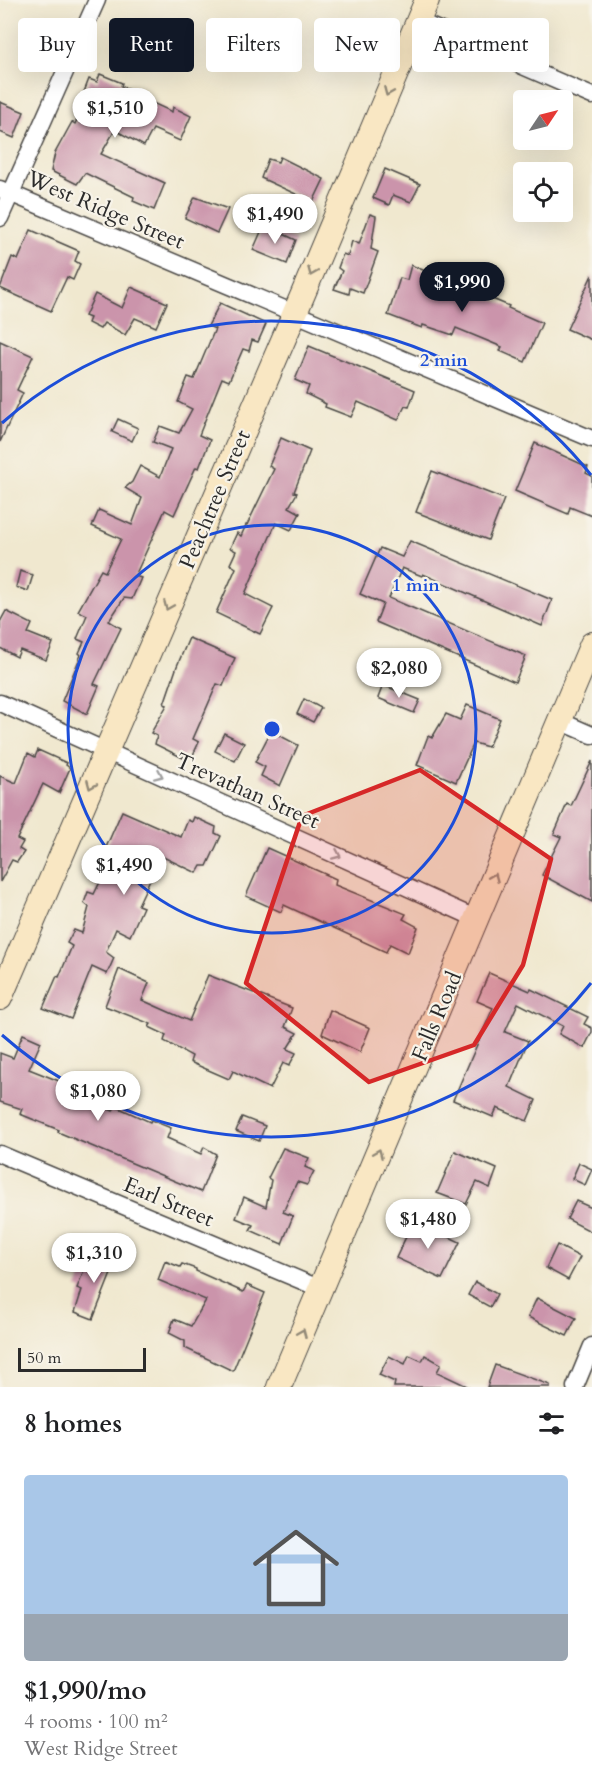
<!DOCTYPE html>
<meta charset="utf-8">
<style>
body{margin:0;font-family:Cardo,serif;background:#f6f6f6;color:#202124;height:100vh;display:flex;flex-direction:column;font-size:22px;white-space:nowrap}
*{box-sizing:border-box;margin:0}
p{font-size:20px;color:#757577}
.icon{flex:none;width:33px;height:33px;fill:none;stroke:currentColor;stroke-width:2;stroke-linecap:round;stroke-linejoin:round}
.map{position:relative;height:1387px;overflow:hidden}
.sheet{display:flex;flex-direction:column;background:#fff;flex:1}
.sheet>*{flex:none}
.hud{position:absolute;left:18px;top:18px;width:556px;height:54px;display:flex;gap:12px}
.needle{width:39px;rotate:55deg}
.fabs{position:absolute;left:513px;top:90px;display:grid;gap:12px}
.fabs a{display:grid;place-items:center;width:60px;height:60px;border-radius:6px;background:#fff;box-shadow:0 6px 24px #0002;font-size:30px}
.scale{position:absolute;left:18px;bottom:15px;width:128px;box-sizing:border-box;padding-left:6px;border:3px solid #2b2b2b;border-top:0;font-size:16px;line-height:21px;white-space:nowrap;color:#2b2b2b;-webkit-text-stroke:4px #f7f3e8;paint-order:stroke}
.price{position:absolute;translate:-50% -51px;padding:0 14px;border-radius:21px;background:#fff;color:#222;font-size:20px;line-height:39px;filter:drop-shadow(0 2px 3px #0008)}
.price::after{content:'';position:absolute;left:50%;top:36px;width:18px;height:14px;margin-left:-9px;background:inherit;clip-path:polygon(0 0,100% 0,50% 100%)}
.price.selected{background:#111827;color:#fff}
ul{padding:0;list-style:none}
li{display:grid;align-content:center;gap:12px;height:318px;padding:0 24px}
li+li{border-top:2px solid #e0e0e0}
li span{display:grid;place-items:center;height:186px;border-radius:6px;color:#555}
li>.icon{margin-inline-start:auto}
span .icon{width:108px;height:108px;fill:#fffc;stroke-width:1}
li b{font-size:26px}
h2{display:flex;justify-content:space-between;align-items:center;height:72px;padding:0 24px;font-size:26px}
.pill{padding:0 21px;border-radius:6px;background:#fff;box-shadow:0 6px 24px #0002;font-size:21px;line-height:54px}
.pill.selected{background:#111827;color:#fff}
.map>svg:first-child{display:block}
.building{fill:#cb94ab}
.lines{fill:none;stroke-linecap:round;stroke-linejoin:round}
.minor-casing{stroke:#494744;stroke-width:19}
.secondary-casing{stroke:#494744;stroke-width:26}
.minor{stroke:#fff;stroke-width:16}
.secondary{stroke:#f9e7c3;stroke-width:24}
.oneway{stroke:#928977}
.oneway2{stroke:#a0a0a0}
.marked{fill:#d62828;fill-opacity:0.2;stroke:#d62828;stroke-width:4.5;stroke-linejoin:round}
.ring{fill:none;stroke:#1d4ed8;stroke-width:3}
.labels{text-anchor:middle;stroke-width:4.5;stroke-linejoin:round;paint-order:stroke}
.street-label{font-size:22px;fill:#2b2b2b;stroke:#f7f3e8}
.centre{fill:#1d4ed8;stroke:#f7f3e8;stroke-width:3}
.ring-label{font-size:18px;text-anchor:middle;font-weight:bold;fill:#1d4ed8;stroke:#f7f3e8;stroke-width:4.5;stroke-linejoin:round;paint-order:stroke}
</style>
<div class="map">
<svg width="592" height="1387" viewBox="0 0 592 1387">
<rect width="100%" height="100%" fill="#f7f3e8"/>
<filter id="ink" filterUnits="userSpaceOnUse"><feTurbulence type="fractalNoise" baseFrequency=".0167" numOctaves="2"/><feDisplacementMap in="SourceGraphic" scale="12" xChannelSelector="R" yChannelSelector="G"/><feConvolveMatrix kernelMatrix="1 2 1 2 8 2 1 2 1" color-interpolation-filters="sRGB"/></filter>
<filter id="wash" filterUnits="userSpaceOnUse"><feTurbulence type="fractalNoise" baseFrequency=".008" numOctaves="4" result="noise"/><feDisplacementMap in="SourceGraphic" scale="24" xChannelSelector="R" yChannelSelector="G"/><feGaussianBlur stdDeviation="1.35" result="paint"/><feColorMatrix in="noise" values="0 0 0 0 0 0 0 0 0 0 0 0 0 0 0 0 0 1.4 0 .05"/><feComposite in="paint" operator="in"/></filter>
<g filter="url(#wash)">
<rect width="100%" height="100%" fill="#f0e8cf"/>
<g id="blocks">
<g class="building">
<polygon points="100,74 122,83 121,86 131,91 131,93 172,112 173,107 191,116 180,141 153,129 144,146 115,130 101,154 165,183 154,210 133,201 134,197 85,173 77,184 51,171 55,153 72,122 75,124 89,95 84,92 89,79 97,82"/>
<polygon points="0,102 24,112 14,138 0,132"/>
<polygon points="280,157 324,179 313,202 261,178 268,159 278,162"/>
<polygon points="385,169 420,184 411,202 393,195 389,205 373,198"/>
<polygon points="195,197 228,209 217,233 185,218"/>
<polygon points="370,214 376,216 371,249 378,252 363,293 350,288 349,294 334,289 342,271 338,268 343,254 348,256 352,241 359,244"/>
<polygon points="264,225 296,240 287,264 253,250"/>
<polygon points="31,230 79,251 75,261 80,264 73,280 67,277 51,311 0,288 12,257 18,260"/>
<polygon points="411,265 509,306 508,308 542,323 525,362 500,351 502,347 456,328 453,335 423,325 422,328 388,315 400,278 407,280"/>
<polygon points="592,275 592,340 567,329"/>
<polygon points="131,287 167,303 156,327 135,318 125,335 104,323 100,329 88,323 90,318 85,316 95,294 122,308"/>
<polygon points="220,303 266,324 258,342 252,340 249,351 243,349 229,381 222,378 199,435 210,440 199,468 196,467 174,515 165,510 135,576 141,578 132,599 124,598 109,621 121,628 94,684 99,686 87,714 62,701 81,655 79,653 84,642 77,639 87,615 78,611 101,570 105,572 121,539 92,526 99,510 132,525 142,498 125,488 132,482 140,466 160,477 171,449 153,442 160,426 179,433 192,409 178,402 188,377 194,379 215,329 208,326"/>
<polygon points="0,341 33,356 17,390 23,393 0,442"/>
<polygon points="309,346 415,390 409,407 405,406 398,420 358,402 351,417 325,407 326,404 306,394 309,386 295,380"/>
<polygon points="118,419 138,428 132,441 112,432"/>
<polygon points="281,438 310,451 294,492 297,493 289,507 300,513 291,530 276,523 245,594 273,608 260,634 216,613 236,568 230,564 236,551 230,548 237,533 241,536 246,525 247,525 274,469 269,466"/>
<polygon points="535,443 588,467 586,473 592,476 592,516 570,507 568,514 515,491"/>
<polygon points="432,471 504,499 488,540 416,512"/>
<polygon points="410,541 552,600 542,626 423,574 422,576 402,568 389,598 526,656 515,682 376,622 383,604 360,594 380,548 402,557"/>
<polygon points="20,571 33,575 28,591 16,587"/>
<polygon points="6,611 32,624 28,633 53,643 46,660 20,650 17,657 0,648 0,622"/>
<polygon points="189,638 235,658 223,686 217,684 193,739 199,742 192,757 185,754 183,758 155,744 157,736 151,733 167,705 164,704 177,666"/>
<polygon points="383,685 420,700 414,713 378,698"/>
<polygon points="304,699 321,708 313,722 297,714"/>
<polygon points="467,705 500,719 488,747 474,743 456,782 417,765 428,736 432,738 446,714 460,720"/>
<polygon points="271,731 298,745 280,786 261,776 265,767 255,762"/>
<polygon points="224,733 244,743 235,761 215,751"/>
<polygon points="38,750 67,763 66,765 70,768 59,793 43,784 17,839 23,842 19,849 24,852 17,862 12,860 0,882 0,776 16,783 28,753 35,757"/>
<polygon points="592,761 592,902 542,875 561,837 554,834 567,804 571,806"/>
<polygon points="122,811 181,837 188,820 192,822 194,817 216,827 215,833 221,836 207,866 201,866 197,873 161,856 138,905 143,907 130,936 116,929 106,952 114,958 107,974 92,967 71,1019 43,1008 57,976 59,977 72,946 67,943 74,930 82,933 89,907 84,903 88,892 94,894 105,872 97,868"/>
<polygon points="267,848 336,879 335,885 406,914 403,919 418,927 408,953 390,944 386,952 284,905 281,912 246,896"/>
<polygon points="119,969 149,983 142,1000 189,1021 208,975 292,1008 285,1027 297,1033 287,1049 296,1053 289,1066 283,1063 270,1089 233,1071 229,1079 190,1062 192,1056 164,1041 166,1035 149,1027 151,1024 105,1006"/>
<polygon points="489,973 530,991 531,989 588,1017 584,1024 592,1028 592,1032 584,1048 559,1034 563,1026 518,1003 505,1032 528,1041 509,1087 536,1100 527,1121 497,1108 493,1117 453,1100 493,1008 477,1001"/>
<polygon points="330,1010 370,1028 360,1052 322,1034"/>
<polygon points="23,1034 41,1042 29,1069 69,1085 67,1091 113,1111 115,1106 150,1122 151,1120 171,1128 167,1138 176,1142 176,1143 201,1154 204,1147 216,1154 201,1192 58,1132 59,1130 20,1114 22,1109 0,1102 0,1053 13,1058"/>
<polygon points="242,1117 265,1126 259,1141 236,1131"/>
<polygon points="283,1148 309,1158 305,1167 314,1171 307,1185 297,1182 283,1212 293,1216 282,1244 250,1230 253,1225 236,1218 244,1197 266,1207 271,1180 268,1178"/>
<polygon points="455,1151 497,1169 490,1188 477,1182 466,1204 437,1193"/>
<polygon points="579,1163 592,1169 585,1185 572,1179"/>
<polygon points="576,1201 592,1208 592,1232 567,1219"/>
<polygon points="414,1220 460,1242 442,1279 396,1258"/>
<polygon points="557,1245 580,1257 568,1280 546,1268"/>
<polygon points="91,1252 116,1261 93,1319 75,1312 82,1290 77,1288"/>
<polygon points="165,1261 180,1267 182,1264 196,1269 196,1271 243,1292 247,1285 265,1293 233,1371 185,1348 185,1341 169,1333 174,1319 191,1326 206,1300 158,1280"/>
<polygon points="475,1282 497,1294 490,1307 468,1295"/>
<polygon points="537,1298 576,1318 567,1336 528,1317"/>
<polygon points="409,1355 422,1361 425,1355 441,1364 437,1372 469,1387 394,1387 395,1382 379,1375 389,1356 405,1364"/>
<polygon points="495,1365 550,1385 550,1387 487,1387"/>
</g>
</g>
</g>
<g filter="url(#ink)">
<use href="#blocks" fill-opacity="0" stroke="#494744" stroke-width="1.5"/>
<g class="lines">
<g class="minor-casing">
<g id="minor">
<polyline points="418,21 592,96"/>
<polyline points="0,189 592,439"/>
<polyline points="0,218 97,0"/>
<polyline points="0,703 477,919"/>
<polyline points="560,721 592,735"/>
<polyline points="0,1154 321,1289"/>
<polyline points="575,1387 592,1346"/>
</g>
</g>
<g class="secondary-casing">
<g id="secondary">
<polyline points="0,998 303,294 427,0"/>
<polyline points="279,1387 592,644"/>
</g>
</g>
<use href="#minor" class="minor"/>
<use href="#secondary" class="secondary"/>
</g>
<defs><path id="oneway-chevron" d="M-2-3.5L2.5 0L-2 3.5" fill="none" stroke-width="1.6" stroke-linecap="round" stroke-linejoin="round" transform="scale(1.5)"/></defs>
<g class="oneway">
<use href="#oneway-chevron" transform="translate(388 92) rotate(113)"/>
<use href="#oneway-chevron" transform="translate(312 272) rotate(113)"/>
<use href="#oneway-chevron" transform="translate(168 606) rotate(113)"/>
<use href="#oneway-chevron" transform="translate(91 785) rotate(113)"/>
<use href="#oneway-chevron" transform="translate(494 877) rotate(-67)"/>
<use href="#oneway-chevron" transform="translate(378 1153) rotate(-67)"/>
<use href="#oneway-chevron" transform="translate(302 1333) rotate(-67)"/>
</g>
<g class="oneway2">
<use href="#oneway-chevron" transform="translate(159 775) rotate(24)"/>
<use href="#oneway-chevron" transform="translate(337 855) rotate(24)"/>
</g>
</g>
<path class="marked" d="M420,770L551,859L523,965L474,1045L369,1082L246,983L302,816Z"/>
<g class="ring">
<circle cx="272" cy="729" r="204"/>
<path d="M591 983A408 408 0 0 1 2 1035M2 423A408 408 0 0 1 591 475"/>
</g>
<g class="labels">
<g class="street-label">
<text transform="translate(106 209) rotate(23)" y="8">West Ridge Street</text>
<text transform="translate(214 499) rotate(-67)" y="8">Peachtree Street</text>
<text transform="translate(248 790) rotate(24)" y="8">Trevathan Street</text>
<text transform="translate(436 1016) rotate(-67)" y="8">Falls Road</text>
<text transform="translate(169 1201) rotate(23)" y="8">Earl Street</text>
</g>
</g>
<circle cx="272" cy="729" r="9" class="centre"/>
<g class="ring-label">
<text x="444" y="366">2 min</text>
<text x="416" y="591">1 min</text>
</g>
</svg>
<div class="fabs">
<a><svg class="needle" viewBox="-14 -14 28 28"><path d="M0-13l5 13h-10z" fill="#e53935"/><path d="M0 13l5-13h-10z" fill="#757577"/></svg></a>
<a><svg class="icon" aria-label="locate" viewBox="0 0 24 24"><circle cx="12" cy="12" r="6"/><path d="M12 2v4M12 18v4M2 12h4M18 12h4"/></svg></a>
</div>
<div class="scale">50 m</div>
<b class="price" style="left:115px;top:139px">$1,510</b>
<b class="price" style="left:275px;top:245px">$1,490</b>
<b class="price selected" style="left:462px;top:313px">$1,990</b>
<b class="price" style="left:399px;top:699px">$2,080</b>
<b class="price" style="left:124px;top:896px">$1,490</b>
<b class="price" style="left:98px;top:1122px">$1,080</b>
<b class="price" style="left:428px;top:1250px">$1,480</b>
<b class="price" style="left:94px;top:1284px">$1,310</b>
<div class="hud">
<a class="pill">Buy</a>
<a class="pill selected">Rent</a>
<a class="pill">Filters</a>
<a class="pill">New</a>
<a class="pill">Apartment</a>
</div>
</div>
<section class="sheet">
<h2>8 homes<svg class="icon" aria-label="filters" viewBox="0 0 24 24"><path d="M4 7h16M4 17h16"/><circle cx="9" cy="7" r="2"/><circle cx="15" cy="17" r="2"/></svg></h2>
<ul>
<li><span style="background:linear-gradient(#a9c7e8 75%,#9aa5b1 0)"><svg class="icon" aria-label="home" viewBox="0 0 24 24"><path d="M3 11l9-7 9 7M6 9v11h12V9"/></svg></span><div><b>$1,990/mo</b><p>4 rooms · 100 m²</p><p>West Ridge Street</p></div></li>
</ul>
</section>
